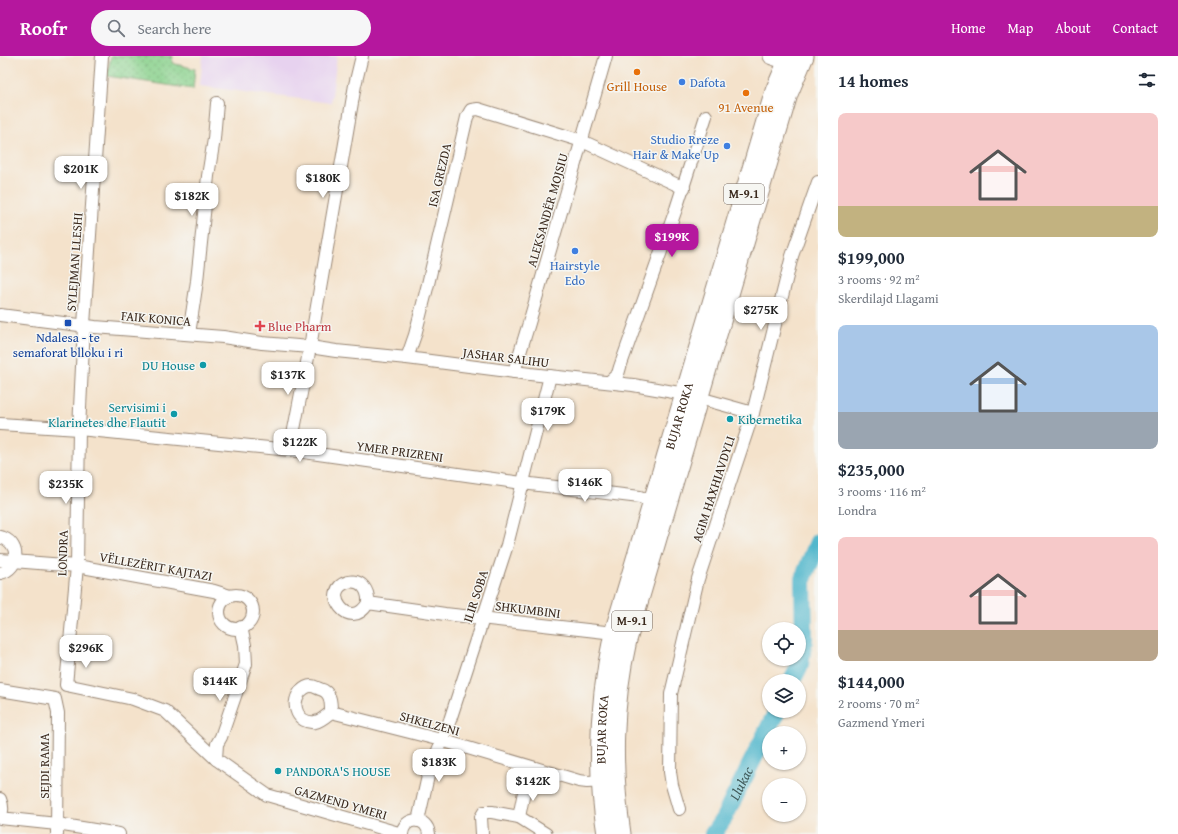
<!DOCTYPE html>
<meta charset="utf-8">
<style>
body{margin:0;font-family:"Gentium Book Plus",serif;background:#f6f6f7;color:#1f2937;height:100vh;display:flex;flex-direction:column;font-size:15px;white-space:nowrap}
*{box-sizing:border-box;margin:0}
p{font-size:13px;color:#747a83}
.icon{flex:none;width:22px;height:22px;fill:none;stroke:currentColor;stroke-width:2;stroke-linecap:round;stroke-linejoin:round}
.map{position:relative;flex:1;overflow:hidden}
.side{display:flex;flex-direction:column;background:#fff;width:360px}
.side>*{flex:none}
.controls{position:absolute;left:762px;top:566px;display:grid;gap:8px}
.controls a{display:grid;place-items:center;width:44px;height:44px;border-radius:50%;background:#fff;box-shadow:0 1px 3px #0004;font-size:20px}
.price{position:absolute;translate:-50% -34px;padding:0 9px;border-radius:8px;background:#fff;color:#222;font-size:13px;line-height:26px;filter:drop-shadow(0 1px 2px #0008)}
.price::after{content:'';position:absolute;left:50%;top:24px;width:12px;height:9px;margin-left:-6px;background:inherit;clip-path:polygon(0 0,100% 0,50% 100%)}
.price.on{background:#b5179e;color:#fff}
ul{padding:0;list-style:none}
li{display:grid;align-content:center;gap:8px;height:212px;padding:0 20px}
li span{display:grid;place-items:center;height:124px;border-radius:8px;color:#555}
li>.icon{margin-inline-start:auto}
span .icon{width:72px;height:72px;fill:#fffc;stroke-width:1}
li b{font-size:17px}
h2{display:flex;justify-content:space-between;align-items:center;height:48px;padding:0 20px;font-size:17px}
header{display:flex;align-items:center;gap:24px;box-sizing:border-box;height:56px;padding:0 20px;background:#b5179e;color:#fff}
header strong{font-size:19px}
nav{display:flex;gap:22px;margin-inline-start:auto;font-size:14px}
.search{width:280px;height:36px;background:#f6f6f7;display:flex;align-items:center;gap:10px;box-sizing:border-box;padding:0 14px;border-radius:22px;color:#747a83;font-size:15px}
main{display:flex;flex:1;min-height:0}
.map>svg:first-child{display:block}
.built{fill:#e7d2ef}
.park{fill:url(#park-dots);stroke:#627e55}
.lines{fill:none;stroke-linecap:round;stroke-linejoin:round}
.river{stroke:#4db5cb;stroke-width:18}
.street-casing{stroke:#988674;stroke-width:14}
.secondary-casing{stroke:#988674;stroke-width:19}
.primary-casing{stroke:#988674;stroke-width:21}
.street{stroke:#fff;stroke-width:12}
.secondary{stroke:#fff;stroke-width:17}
.primary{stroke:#fff;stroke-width:19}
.food-dot{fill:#e8710a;stroke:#f6f6f2;stroke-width:1.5}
.shop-dot{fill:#3f7fe0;stroke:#f6f6f2;stroke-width:1.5}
.transit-dot{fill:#1a4fb4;stroke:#f6f6f2;stroke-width:1.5}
.health-dot{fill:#e0444e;stroke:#f6f6f2;stroke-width:1.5}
.culture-dot{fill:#0f9aa8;stroke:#f6f6f2;stroke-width:1.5}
.labels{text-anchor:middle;stroke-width:3;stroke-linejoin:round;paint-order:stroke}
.shield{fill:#f6f6f2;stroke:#73675e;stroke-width:1}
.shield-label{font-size:12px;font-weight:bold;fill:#3b2a1e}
.shop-label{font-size:13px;fill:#366cbe;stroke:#f6f6f2;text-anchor:start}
.food-label{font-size:13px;fill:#c56008;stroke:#f6f6f2}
.street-label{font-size:13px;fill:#3b2a1e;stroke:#f6f6f2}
.health-label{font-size:13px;fill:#be3a42;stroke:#f6f6f2;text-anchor:start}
.transit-label{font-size:13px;fill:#164399;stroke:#f6f6f2}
.culture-label{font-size:13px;fill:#0d838f;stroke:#f6f6f2;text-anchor:end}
.water-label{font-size:14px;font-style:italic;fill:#415b5b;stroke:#f6f6f2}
</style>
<header>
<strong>Roofr</strong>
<div class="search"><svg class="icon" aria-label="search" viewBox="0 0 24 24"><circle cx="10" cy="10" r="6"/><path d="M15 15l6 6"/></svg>Search here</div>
<nav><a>Home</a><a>Map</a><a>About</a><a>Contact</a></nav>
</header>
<main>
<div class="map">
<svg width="818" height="778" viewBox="0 0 818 778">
<defs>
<pattern id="park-dots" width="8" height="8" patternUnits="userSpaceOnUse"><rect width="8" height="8" fill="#89d18c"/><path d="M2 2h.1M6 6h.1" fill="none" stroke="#71aa72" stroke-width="1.8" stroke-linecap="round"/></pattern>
</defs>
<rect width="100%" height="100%" fill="#f6f6f2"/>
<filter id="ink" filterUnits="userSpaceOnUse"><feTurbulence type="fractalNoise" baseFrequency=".025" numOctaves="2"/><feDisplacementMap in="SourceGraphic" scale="8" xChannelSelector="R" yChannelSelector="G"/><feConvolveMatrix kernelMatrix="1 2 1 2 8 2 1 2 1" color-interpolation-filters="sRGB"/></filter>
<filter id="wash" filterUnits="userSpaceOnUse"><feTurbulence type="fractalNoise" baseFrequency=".012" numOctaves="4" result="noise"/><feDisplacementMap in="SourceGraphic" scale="16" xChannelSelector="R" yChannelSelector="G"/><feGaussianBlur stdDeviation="0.9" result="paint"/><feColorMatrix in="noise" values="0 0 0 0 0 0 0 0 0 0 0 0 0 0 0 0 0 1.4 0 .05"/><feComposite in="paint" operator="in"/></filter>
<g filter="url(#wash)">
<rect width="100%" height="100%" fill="#f4e2cb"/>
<polygon class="built" points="203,0 337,0 331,47 200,30"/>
<polygon class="park" points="111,0 173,0 172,7 195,13 193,33 107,20"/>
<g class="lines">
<g class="river">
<polyline points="792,625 800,609 804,583 803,523 818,486"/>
<path id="s1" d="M713,778L724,762L777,655"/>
</g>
</g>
</g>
<g filter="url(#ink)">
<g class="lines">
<g class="street-casing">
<g id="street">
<path d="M102,0L84,269L79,373L77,510L66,629L133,643L165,655L216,703L267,739L402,778C404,760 427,760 429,778"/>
<polyline points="0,259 95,271 223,281 262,287 310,291 336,295 407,302 530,318 633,329 685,338 753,357"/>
<polyline points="189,278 197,225 208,120 214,83 217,47"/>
<polyline points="407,302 415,279 428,228 467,61 471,54 478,53 582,85 684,132"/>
<polyline points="514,316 529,267 606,0"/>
<polyline points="609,326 618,318 620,311 676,153 706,60"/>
<polyline points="0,368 79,373 290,394 522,427 640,441 652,446"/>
<polyline points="290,394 310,291 355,29 362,0"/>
<path d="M0,481C20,485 21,513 0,517"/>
<polyline points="0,504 77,510 214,535 230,540"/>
<circle cx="236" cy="556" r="17"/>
<path d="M368,547C350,578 319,534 348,526C362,523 369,535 368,547L445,558L614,577"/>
<polyline points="0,634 55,643 58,657 57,778"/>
<path d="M331,656C331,646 331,636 320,633C317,632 314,630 311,630C307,630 303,633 300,636C290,649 298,668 315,666C321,665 326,660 331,656L441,684L579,725L587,726L607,725"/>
<polyline points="216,703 217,688 221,681 246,608 245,589 241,571"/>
<polyline points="529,711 519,761 546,778"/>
<path d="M0,743C3,750 3,756 0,762L57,768L119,778"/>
<polyline points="679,753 672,729 670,716 671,638 698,523 753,357 792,200 818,126"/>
<polyline points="418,765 428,720 450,664 507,489 550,320"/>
<polyline points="482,778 481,761 484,756 492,756 519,761"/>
</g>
</g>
<g class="secondary-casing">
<polyline id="secondary" points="772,0 800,9"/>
</g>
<g class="primary-casing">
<g id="primary">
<path id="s2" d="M607,778C596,710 599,644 614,577L775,35L790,0"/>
<path d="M621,778C611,710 612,651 627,584L788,38L804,0"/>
</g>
</g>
<use href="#street" class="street"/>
<use href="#secondary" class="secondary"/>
<use href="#primary" class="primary"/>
</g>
</g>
<g class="food-dot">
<circle cx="637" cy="16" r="4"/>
<circle cx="746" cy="37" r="4"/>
</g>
<g class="shop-dot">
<circle cx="682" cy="26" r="4"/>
<circle cx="727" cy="90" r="4"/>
<circle cx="575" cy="195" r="4"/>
</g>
<rect class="transit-dot" x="64" y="263" width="8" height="8" rx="2"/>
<path class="health-dot" d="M258 264h4v4h4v4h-4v4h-4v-4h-4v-4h4z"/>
<g class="culture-dot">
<circle cx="203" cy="309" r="4"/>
<circle cx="174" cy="358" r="4"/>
<circle cx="730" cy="363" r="4"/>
<circle cx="278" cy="715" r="4"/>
</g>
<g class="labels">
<g class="shield">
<rect x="724" y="128" width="40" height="20" rx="3"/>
<rect x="612" y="555" width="40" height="20" rx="3"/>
</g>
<g class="shield-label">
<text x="744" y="142">M-9.1</text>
<text x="632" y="569">M-9.1</text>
</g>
<g class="shop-label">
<text x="690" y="31">Dafota</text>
<text x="719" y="88" text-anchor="end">Studio Rreze<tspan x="719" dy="15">Hair &amp; Make Up</tspan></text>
<text x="575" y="214" text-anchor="middle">Hairstyle<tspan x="575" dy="15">Edo</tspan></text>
</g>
<g class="food-label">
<text x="637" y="35">Grill House</text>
<text x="746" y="56">91 Avenue</text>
</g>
<g class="street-label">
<text transform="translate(439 119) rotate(-77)" y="5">ISA GREZDA</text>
<text transform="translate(547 154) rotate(-74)" y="5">ALEKSANDËR MOJSIU</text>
<text transform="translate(74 206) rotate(-86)" y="5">SYLEJMAN LLESHI</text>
<text transform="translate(156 262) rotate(5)" y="5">FAIK KONICA</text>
<text transform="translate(506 301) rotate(7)" y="5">JASHAR SALIHU</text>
<text dy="5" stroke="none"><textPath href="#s2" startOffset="429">BUJAR ROKA</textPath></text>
<text transform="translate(400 395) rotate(8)" y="5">YMER PRIZRENI</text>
<text transform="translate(713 433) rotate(-72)" y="5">AGIM HAXHIAVDYLI</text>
<text transform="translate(62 497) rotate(-88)" y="5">LONDRA</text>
<text transform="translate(156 510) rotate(10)" y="5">VËLLEZËRIT KAJTAZI</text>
<text transform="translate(475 540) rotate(-72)" y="5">ILIR SOBA</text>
<text transform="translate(528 553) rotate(7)" y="5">SHKUMBINI</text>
<text transform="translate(430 667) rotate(15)" y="5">SHKELZENI</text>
<text dy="5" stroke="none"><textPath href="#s2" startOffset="105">BUJAR ROKA</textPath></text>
<text transform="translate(44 710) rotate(-90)" y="5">SEJDI RAMA</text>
<text transform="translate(341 746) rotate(16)" y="5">GAZMEND YMERI</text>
</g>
<g class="health-label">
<text x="268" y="275">Blue Pharm</text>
</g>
<g class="transit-label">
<text x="68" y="286">Ndalesa - te<tspan x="68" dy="15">semaforat blloku i ri</tspan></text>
</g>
<g class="culture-label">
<text x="195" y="314">DU House</text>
<text x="166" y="356">Servisimi i<tspan x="166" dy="15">Klarinetes dhe Flautit</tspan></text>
<text x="738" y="368" text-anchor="start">Kibernetika</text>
<text x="286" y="720" text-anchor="start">PANDORA'S HOUSE</text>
</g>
<g class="water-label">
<text dy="5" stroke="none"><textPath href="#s1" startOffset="58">Llukac</textPath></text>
</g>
</g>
</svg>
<div class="controls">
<a><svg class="icon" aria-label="locate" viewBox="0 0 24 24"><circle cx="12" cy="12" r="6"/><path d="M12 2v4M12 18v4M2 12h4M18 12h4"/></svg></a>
<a><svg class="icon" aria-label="layers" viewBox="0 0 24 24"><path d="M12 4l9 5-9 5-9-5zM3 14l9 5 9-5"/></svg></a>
<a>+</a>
<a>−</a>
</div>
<b class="price" style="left:81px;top:134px">$201K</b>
<b class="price" style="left:323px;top:143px">$180K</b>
<b class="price" style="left:192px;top:161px">$182K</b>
<b class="price on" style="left:672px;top:202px">$199K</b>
<b class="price" style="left:761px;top:275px">$275K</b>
<b class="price" style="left:288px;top:340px">$137K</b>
<b class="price" style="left:548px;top:376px">$179K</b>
<b class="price" style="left:300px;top:407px">$122K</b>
<b class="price" style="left:585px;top:447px">$146K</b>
<b class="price" style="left:66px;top:449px">$235K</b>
<b class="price" style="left:86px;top:613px">$296K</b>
<b class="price" style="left:220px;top:646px">$144K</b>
<b class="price" style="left:439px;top:727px">$183K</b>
<b class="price" style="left:533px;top:746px">$142K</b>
</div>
<section class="side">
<h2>14 homes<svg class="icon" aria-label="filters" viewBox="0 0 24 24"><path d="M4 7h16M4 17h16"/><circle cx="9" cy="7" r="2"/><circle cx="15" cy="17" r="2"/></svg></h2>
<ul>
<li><span style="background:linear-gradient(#f6c9c9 75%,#c2b280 0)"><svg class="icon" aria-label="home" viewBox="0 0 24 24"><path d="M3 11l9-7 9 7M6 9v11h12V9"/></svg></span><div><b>$199,000</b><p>3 rooms · 92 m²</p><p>Skerdilajd Llagami</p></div></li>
<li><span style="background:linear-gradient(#a9c7e8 70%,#9aa5b1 0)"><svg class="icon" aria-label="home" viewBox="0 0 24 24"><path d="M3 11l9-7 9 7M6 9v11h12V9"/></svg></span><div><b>$235,000</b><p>3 rooms · 116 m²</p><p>Londra</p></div></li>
<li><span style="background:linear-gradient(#f6c9c9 75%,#b9a48a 0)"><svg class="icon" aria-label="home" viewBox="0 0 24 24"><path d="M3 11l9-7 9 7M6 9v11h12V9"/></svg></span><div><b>$144,000</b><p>2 rooms · 70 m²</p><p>Gazmend Ymeri</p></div></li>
</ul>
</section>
</main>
